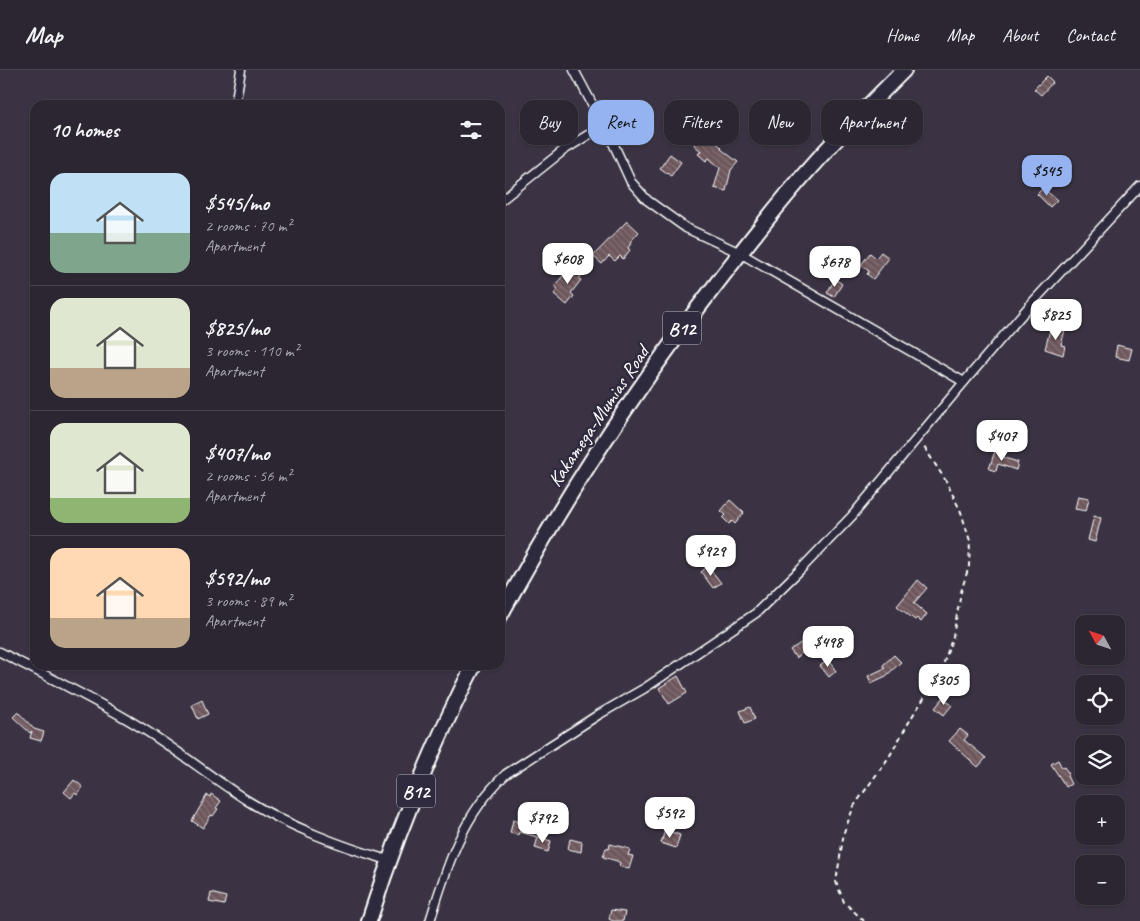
<!DOCTYPE html>
<meta charset="utf-8">
<style>
body{margin:0;font-family:Caveat,sans-serif;background:#38323e;color:#f1f3f6;height:100vh;display:flex;flex-direction:column;font-size:19px;white-space:nowrap}
*{box-sizing:border-box;margin:0}
p{font-size:16px;color:#a6a5ac}
.icon{flex:none;width:28px;height:28px;fill:none;stroke:currentColor;stroke-width:2;stroke-linecap:round;stroke-linejoin:round}
.map{position:relative;flex:1;overflow:hidden}
.details{position:absolute;left:30px;top:30px;width:475px;height:570px;display:flex;flex-direction:column;background:#2c2632;border-radius:15px;box-shadow:0 1px 4px #0004,0 0 0 1px #48434d}
.details>*{flex:none}
.banner{position:absolute;left:520px;top:30px;width:475px;height:45px;display:flex;gap:10px}
.needle{width:32px;rotate:310deg}
.buttons{position:absolute;left:1075px;top:545px;display:grid;gap:10px}
.buttons a{display:grid;place-items:center;width:50px;height:50px;border-radius:10px;background:#2c2632;box-shadow:0 1px 4px #0004,0 0 0 1px #48434d;font-size:25px}
.price{position:absolute;translate:-50% -42px;padding:0 11px;border-radius:10px;background:#fff;color:#222;font-size:16px;line-height:32px;filter:drop-shadow(0 1px 2px #0008)}
.price::after{content:'';position:absolute;left:50%;top:30px;width:15px;height:11px;margin-left:-8px;background:inherit;clip-path:polygon(0 0,100% 0,50% 100%)}
.price.selected{background:#95b2f1;color:#111}
ul{padding:0;list-style:none}
li{display:flex;align-items:center;gap:15px;height:125px;padding:0 20px}
li+li{border-top:1px solid #48434d}
li span{display:grid;place-items:center;flex:none;width:140px;height:100px;border-radius:15px;color:#555}
li>.icon{margin-inline-start:auto}
span .icon{width:60px;height:60px;fill:#fffc;stroke-width:1}
li b{font-size:21px}
h2{display:flex;justify-content:space-between;align-items:center;height:60px;padding:0 20px;font-size:21px}
.chip{padding:0 18px;border-radius:15px;background:#2c2632;box-shadow:0 1px 4px #0004,0 0 0 1px #48434d;font-size:18px;line-height:45px}
.chip.selected{background:#95b2f1;color:#111}
header{display:flex;align-items:center;gap:30px;box-sizing:border-box;height:70px;padding:0 25px;background:#2c2632;border-bottom:1px solid #48434d}
header strong{font-size:24px}
nav{display:flex;gap:28px;margin-inline-start:auto;font-size:18px}
.map>svg:first-child{display:block}
.building{fill:url(#building-back-hatch);stroke:#fff}
.lines{fill:none;stroke-linecap:round;stroke-linejoin:round}
.street-casing{stroke:#fff;stroke-width:11}
.highway-casing{stroke:#fff;stroke-width:18}
.path{stroke:#fff;stroke-width:2;stroke-dasharray:5 4;stroke-linecap:butt}
.street{stroke:#2f2a3d;stroke-width:8}
.highway{stroke:#2f2a3d;stroke-width:14}
.labels{text-anchor:middle;stroke-width:5;stroke-linejoin:round;paint-order:stroke}
.shield{fill:#2f2a3d;stroke:#c1bfc5;stroke-width:1}
.shield-label{font-size:19px;font-weight:bold;fill:#fff}
.street-label{font-size:20px;fill:#fff;stroke:#2f2a3d}
</style>
<header>
<strong>Map</strong>
<nav><a>Home</a><a>Map</a><a>About</a><a>Contact</a></nav>
</header>
<div class="map">
<svg width="1140" height="851" viewBox="0 0 1140 851">
<defs>
<pattern id="building-back-hatch" width="6" height="6" patternUnits="userSpaceOnUse" patternTransform="scale(1.25)"><rect width="6" height="6" fill="#6d575c"/><path d="M-1 5l2 2M0 0l6 6M5-1l2 2" fill="none" stroke="#837074"/></pattern>
</defs>
<rect width="100%" height="100%" fill="#3b3343"/>
<filter id="ink" filterUnits="userSpaceOnUse"><feTurbulence type="fractalNoise" baseFrequency=".02" numOctaves="2"/><feDisplacementMap in="SourceGraphic" scale="10" xChannelSelector="R" yChannelSelector="G"/><feConvolveMatrix kernelMatrix="1 2 1 2 8 2 1 2 1" color-interpolation-filters="sRGB"/></filter>
<g filter="url(#ink)">
<g class="building">
<polygon points="1047,6 1053,12 1041,25 1034,19"/>
<polygon points="696,54 722,78 721,79 738,92 731,100 726,121 714,118 720,98 709,88 706,91 698,84 701,81 694,75 697,71 688,63"/>
<polygon points="670,84 681,92 671,106 660,98"/>
<polygon points="1043,118 1057,130 1050,137 1037,124"/>
<polygon points="627,151 639,162 630,172 631,173 628,178 630,180 623,189 620,186 615,191 609,186 602,194 593,186"/>
<polygon points="881,182 889,188 873,209 867,204 869,201 861,195 870,183 876,188"/>
<polygon points="571,197 574,200 576,198 583,204 579,209 581,210 571,223 574,226 567,235 554,224 558,219 554,216"/>
<polygon points="835,209 842,214 834,227 827,223"/>
<polygon points="1051,256 1065,260 1061,275 1065,276 1063,285 1045,279"/>
<polygon points="1117,275 1132,279 1129,290 1115,287"/>
<polygon points="995,381 1005,384 1004,388 1018,392 1016,400 998,394 996,401 989,399"/>
<polygon points="1078,426 1089,428 1086,441 1075,439"/>
<polygon points="730,430 744,443 735,454 732,451 729,454 723,448 726,445 721,441"/>
<polygon points="1094,446 1101,448 1095,472 1088,470"/>
<polygon points="708,496 721,513 713,518 701,502"/>
<polygon points="918,510 927,518 914,533 927,544 921,552 917,548 915,550 897,536"/>
<polygon points="820,560 824,566 796,588 790,580"/>
<polygon points="894,585 901,592 886,606 871,613 868,606 885,598 883,595"/>
<polygon points="828,590 836,601 829,607 820,596"/>
<polygon points="678,606 687,623 669,634 659,618"/>
<polygon points="943,628 952,635 944,645 935,638"/>
<polygon points="202,630 208,644 198,649 192,635"/>
<polygon points="750,637 755,649 745,653 740,641"/>
<polygon points="18,642 34,659 44,662 41,671 30,668 32,661 30,663 13,647"/>
<polygon points="960,659 968,665 964,670 986,688 978,697 949,671"/>
<polygon points="1058,690 1062,698 1064,697 1069,704 1067,706 1071,714 1066,717 1051,694"/>
<polygon points="74,710 83,717 77,725 75,723 71,728 64,722"/>
<polygon points="211,724 221,731 216,738 218,739 213,746 211,745 203,758 192,751 207,725 210,727"/>
<polygon points="513,750 540,758 537,767 519,762 518,765 510,763"/>
<polygon points="665,760 680,765 676,778 661,773"/>
<polygon points="538,767 551,771 548,782 535,778"/>
<polygon points="570,769 582,772 581,782 568,779"/>
<polygon points="610,774 630,779 628,785 633,786 629,799 619,796 620,793 617,791 603,787 606,778 609,779"/>
<polygon points="211,823 226,827 224,835 209,832"/>
<polygon points="611,840 625,842 623,851 613,851 609,849"/>
</g>
<g class="lines">
<g class="street-casing">
<g id="street">
<polyline points="574,0 613,73 631,112 647,130 686,158 740,183 964,312 1031,234 1140,116"/>
<polyline points="235,35 241,0"/>
<polyline points="500,131 564,80 604,55"/>
<path d="M0,582C42,604 84,624 125,648C168,672 206,704 248,731C288,756 343,777 388,790"/>
<path d="M430,851C447,796 462,745 506,704L598,645L645,618L756,543L800,500L852,446L964,312"/>
</g>
</g>
<g class="highway-casing">
<g id="highway">
<path d="M500,546C564,427 635,319 717,213C747,174 777,135 810,98C840,64 872,32 904,0"/>
<path d="M369,851C397,763 432,677 474,595"/>
</g>
</g>
<polyline class="path" points="864,851 844,832 836,812 844,762 854,736 889,687 913,645 940,604 953,566 961,522 969,496 970,471 961,442 946,411 922,374"/>
<use href="#street" class="street"/>
<use href="#highway" class="highway"/>
</g>
</g>
<g class="labels">
<g class="shield">
<rect x="663" y="241.5" width="38" height="33" rx="4"/>
<rect x="397" y="704.5" width="38" height="33" rx="4"/>
</g>
<g class="shield-label">
<text x="682" y="265">B12</text>
<text x="416" y="728">B12</text>
</g>
<g class="street-label">
<text transform="translate(598 346) rotate(-56)" y="7">Kakamega-Mumias Road</text>
</g>
</g>
</svg>
<div class="buttons">
<a><svg class="needle" viewBox="-14 -14 28 28"><path d="M0-13l5 13h-10z" fill="#e53935"/><path d="M0 13l5-13h-10z" fill="#a6a5ac"/></svg></a>
<a><svg class="icon" aria-label="locate" viewBox="0 0 24 24"><circle cx="12" cy="12" r="6"/><path d="M12 2v4M12 18v4M2 12h4M18 12h4"/></svg></a>
<a><svg class="icon" aria-label="layers" viewBox="0 0 24 24"><path d="M12 4l9 5-9 5-9-5zM3 14l9 5 9-5"/></svg></a>
<a>+</a>
<a>−</a>
</div>
<b class="price selected" style="left:1047px;top:127px">$545</b>
<b class="price" style="left:568px;top:215px">$608</b>
<b class="price" style="left:835px;top:218px">$678</b>
<b class="price" style="left:1056px;top:271px">$825</b>
<b class="price" style="left:1002px;top:392px">$407</b>
<b class="price" style="left:711px;top:507px">$929</b>
<b class="price" style="left:828px;top:598px">$498</b>
<b class="price" style="left:944px;top:636px">$305</b>
<b class="price" style="left:670px;top:769px">$592</b>
<b class="price" style="left:543px;top:774px">$792</b>
<div class="banner">
<a class="chip">Buy</a>
<a class="chip selected">Rent</a>
<a class="chip">Filters</a>
<a class="chip">New</a>
<a class="chip">Apartment</a>
</div>
<section class="details">
<h2>10 homes<svg class="icon" aria-label="filters" viewBox="0 0 24 24"><path d="M4 7h16M4 17h16"/><circle cx="9" cy="7" r="2"/><circle cx="15" cy="17" r="2"/></svg></h2>
<ul>
<li><span style="background:linear-gradient(#bfe0f5 60%,#7fa58c 0)"><svg class="icon" aria-label="home" viewBox="0 0 24 24"><path d="M3 11l9-7 9 7M6 9v11h12V9"/></svg></span><div><b>$545/mo</b><p>2 rooms · 70 m²</p><p>Apartment</p></div></li>
<li><span style="background:linear-gradient(#dfe7d0 70%,#b9a48a 0)"><svg class="icon" aria-label="home" viewBox="0 0 24 24"><path d="M3 11l9-7 9 7M6 9v11h12V9"/></svg></span><div><b>$825/mo</b><p>3 rooms · 110 m²</p><p>Apartment</p></div></li>
<li><span style="background:linear-gradient(#dfe7d0 75%,#8fb573 0)"><svg class="icon" aria-label="home" viewBox="0 0 24 24"><path d="M3 11l9-7 9 7M6 9v11h12V9"/></svg></span><div><b>$407/mo</b><p>2 rooms · 56 m²</p><p>Apartment</p></div></li>
<li><span style="background:linear-gradient(#ffd9b3 70%,#b9a48a 0)"><svg class="icon" aria-label="home" viewBox="0 0 24 24"><path d="M3 11l9-7 9 7M6 9v11h12V9"/></svg></span><div><b>$592/mo</b><p>3 rooms · 89 m²</p><p>Apartment</p></div></li>
</ul>
</section>
</div>
